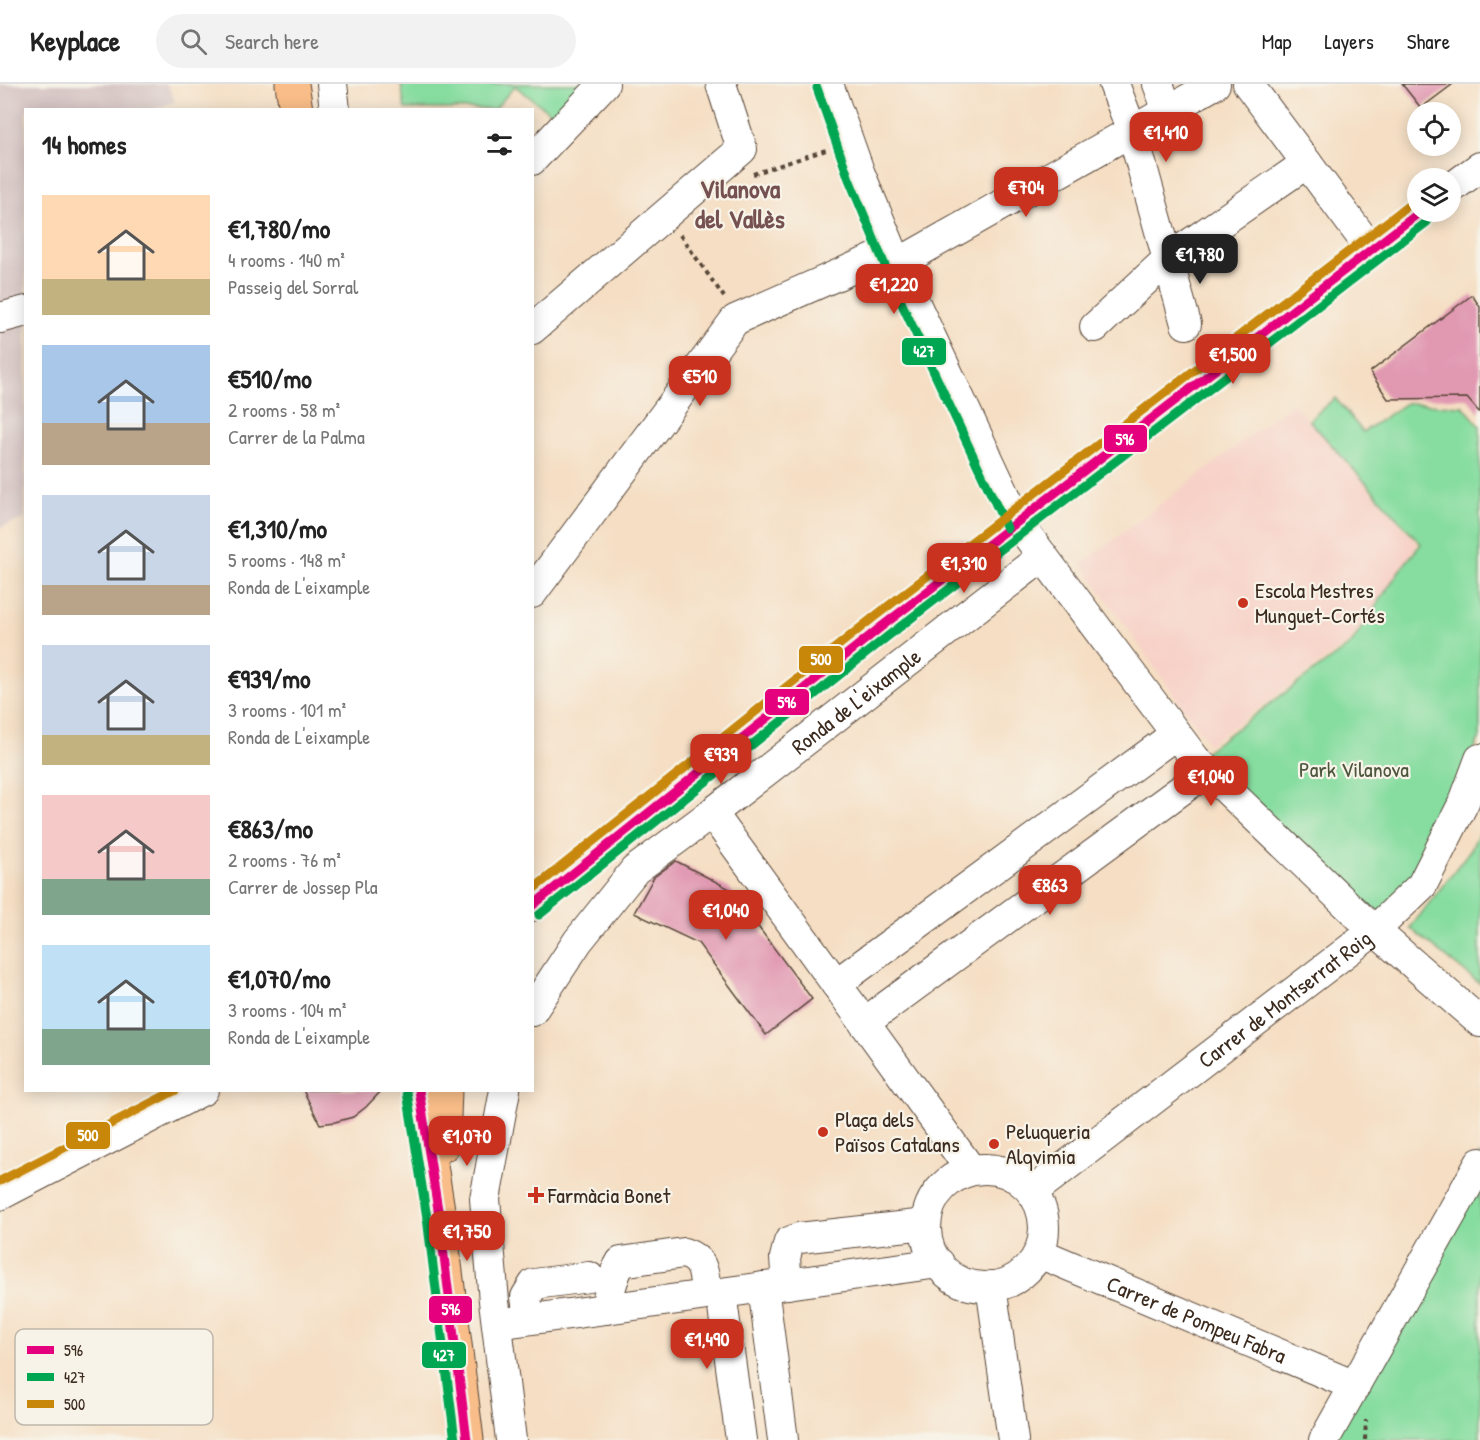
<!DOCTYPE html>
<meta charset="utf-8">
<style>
body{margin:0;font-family:"Patrick Hand",sans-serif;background:#f2f2f2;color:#222;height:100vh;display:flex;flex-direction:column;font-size:22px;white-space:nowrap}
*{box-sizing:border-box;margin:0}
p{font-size:20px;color:#767676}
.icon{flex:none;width:33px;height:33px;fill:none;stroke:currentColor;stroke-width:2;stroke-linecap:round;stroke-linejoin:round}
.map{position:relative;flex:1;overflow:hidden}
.sheet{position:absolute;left:24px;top:24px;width:510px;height:984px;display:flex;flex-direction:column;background:#fff;border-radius:0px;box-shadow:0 3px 15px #0003}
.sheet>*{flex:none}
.buttons{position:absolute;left:1407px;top:18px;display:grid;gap:12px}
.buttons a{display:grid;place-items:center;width:54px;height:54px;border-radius:50%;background:#fff;box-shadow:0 3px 15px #0003;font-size:30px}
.price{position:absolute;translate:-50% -51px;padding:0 14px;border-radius:12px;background:#c8321e;color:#fff;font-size:20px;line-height:39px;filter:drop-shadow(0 2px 3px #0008)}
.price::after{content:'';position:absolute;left:50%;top:36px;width:18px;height:14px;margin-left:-9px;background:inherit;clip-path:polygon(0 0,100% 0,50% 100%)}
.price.on{background:#222;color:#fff}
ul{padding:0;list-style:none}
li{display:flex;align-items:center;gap:18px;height:150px;padding:0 18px}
li span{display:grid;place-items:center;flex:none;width:168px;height:120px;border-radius:0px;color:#555}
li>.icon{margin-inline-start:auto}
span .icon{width:72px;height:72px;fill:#fffc;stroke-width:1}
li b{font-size:26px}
h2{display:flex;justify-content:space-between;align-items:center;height:72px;padding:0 18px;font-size:26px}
header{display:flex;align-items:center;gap:36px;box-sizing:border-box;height:84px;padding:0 30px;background:#fff;border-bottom:2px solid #e0e0e0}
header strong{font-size:28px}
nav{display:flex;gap:33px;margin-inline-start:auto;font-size:21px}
.search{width:420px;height:54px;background:#f2f2f2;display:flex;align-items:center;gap:15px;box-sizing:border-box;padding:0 21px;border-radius:33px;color:#767676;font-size:22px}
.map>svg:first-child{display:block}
.built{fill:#f7d1c7}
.industrial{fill:#d2bfc0}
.green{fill:#87dda0;stroke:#61845f;stroke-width:1.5}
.building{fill:#e199b2}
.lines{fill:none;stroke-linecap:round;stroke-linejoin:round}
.minor-casing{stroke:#574537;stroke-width:32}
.major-casing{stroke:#574537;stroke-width:35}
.path{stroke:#574537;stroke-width:4;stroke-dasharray:4.5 4.5;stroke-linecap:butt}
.minor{stroke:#fff;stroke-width:30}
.major{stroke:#f8bd88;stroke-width:33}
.bus-1-casing{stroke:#f7f3e8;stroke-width:14}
.bus-2-casing{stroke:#f7f3e8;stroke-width:14}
.bus-3-casing{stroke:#f7f3e8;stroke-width:14}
.bus-1{stroke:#e5007d;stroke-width:9}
.bus-2{stroke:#00a651;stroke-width:9}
.bus-3{stroke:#c88708;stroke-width:9}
.poi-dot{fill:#c8321e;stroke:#f7f3e8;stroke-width:2}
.labels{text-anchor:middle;stroke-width:4.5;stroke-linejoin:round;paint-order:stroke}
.poi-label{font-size:22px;fill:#3b2a1e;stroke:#f7f3e8;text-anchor:start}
.street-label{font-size:22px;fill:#3b2a1e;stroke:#f7f3e8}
.park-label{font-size:22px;fill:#4e573e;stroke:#f7f3e8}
.quarter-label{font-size:26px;font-weight:bold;fill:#755152;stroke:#f7f3e8}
.key{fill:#f7f3e8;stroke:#bfb7ab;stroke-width:1.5}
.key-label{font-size:16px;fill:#3b2a1e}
.line-badge{stroke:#f7f3e8;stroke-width:2}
.badge-label{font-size:16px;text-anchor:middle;font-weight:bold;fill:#fff}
</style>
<header>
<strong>Keyplace</strong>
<div class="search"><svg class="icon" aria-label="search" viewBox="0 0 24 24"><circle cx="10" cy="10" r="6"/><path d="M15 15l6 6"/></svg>Search here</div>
<nav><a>Map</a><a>Layers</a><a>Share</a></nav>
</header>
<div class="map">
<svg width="1480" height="1356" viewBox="0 0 1480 1356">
<rect width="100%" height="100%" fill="#f7f3e8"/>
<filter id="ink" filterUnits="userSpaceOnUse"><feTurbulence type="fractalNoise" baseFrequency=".0167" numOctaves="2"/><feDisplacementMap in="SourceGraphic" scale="12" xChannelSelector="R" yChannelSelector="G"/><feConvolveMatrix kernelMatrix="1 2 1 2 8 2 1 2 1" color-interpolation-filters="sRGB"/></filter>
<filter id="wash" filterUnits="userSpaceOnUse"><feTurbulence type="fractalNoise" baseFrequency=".008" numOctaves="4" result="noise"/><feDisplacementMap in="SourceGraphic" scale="24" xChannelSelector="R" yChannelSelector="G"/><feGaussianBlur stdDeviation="1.35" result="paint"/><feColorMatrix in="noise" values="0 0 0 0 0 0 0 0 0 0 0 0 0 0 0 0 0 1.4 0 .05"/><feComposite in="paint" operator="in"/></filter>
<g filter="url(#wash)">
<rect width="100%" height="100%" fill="#f5dec3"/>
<polygon class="built" points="1293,319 1418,460 1349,558 1209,660 1082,480"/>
<polygon class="industrial" points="0,0 167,0 175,17 156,25 26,26 25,435 0,443"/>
<g class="green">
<polygon points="401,0 588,0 557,34 515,2 495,25 405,25"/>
<polygon points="1335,314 1363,348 1406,319 1463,322 1480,342 1480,653 1461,693 1421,791 1381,830 1352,825 1195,675 1351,560 1399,487 1421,460 1309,336"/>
<polygon points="1480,746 1480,900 1410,844 1471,765"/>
<polygon points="1480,1070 1480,1356 1323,1356"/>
</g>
<g id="blocks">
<g class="building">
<polygon points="1402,0 1453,0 1421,24"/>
<polygon points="1472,211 1480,223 1480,329 1467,314 1388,315 1370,288"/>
<polygon points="676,777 730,805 812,915 766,951 698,859 634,829 654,793"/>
<polygon points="303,1006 382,1006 366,1023 353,1033 335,1038 320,1040"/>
</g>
</g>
</g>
<g filter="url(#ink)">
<use href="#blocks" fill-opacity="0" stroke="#574537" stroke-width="1.5"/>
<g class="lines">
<g class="minor-casing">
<g id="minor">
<polyline points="332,0 335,26"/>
<polyline points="828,0 860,90 905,198 1018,439 1195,675 1365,838 1480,938"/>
<polyline points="1114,0 1132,47 1186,240"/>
<polyline points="1158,0 1168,27"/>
<polyline points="1248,0 1370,164"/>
<polyline points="532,76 604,0"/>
<polyline points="1450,105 1480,83"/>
<polyline points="897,180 1215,0"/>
<polyline points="0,234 26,227"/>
<polyline points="1095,243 1168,175 1307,79"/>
<polyline points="532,245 742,65 721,0"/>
<polyline points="532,509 735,236 892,167"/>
<polyline points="712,729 971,1086"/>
<polyline points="532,822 881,543 1420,128"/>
<polyline points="836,900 1176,650"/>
<path id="s1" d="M532,927L578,857L635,786L712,729L1043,472"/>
<polyline points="864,939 1207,687"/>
<polyline points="505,1006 485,1115 494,1217 511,1356"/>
<circle cx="985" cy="1144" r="59"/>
<path id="s2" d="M1032,1108L1375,846L1422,801L1464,718L1480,675"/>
<polyline points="0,1111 203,1006"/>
<path id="s3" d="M1039,1169L1355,1302"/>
<polyline points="787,1200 785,1174 789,1158 799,1154 926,1140"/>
<polyline points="991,1202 1013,1356"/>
<polyline points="763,1203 783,1356"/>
<polyline points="721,1209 741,1356"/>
<path d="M605,1225C610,1209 612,1192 621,1178L684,1169C706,1176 703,1191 707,1211"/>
<polyline points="529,1235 526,1213 534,1200 589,1193"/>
<polyline points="497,1240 939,1179"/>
<polyline points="1324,1356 1480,1079"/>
</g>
</g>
<g class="major-casing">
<g id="major">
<polyline points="292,0 296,26"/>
<polyline points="419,1006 439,1132 467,1356"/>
<polyline points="443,1061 445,1006"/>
</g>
</g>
<g class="path">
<polyline points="753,90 826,66"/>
<polyline points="680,151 724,213"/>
<polyline points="1365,1356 1366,1336"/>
</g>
<use href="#minor" class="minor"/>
<use href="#major" class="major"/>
<g class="bus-1-casing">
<g id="bus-1">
<polyline points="532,822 881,543 1420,128"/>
<polyline points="419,1006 439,1132 467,1356"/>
</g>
</g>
<g class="bus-2-casing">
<g id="bus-2">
<polyline points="817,4 849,95 894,203 1007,444"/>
<polyline points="539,831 888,552 1427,138"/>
<polyline points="407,1008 427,1134 455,1356"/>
</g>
</g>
<g class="bus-3-casing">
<g id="bus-3">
<polyline points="532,806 874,533 1413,118"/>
<polyline points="0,1097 176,1006"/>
</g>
</g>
<use href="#bus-1" class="bus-1"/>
<use href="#bus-2" class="bus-2"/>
<use href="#bus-3" class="bus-3"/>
</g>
</g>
<g class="poi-dot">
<circle cx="1243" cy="519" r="6"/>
<circle cx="823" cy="1048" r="6"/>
<circle cx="994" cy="1060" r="6"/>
<path d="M533 1102h6v6h6v6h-6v6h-6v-6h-6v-6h6z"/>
</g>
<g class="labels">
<g class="poi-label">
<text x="1255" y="514">Escola Mestres<tspan x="1255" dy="25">Munguet-Cortés</tspan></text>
<text x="835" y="1043">Plaça dels<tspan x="835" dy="25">Països Catalans</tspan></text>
<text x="1006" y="1055">Peluqueria<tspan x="1006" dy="25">Alqvimia</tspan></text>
<text x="548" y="1119">Farmàcia Bonet</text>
</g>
<g class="street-label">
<text dy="8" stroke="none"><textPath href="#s1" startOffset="453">Ronda de L'eixample</textPath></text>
<text dy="8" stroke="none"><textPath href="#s2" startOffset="318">Carrer de Montserrat Roig</textPath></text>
<text dy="8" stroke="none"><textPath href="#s3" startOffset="171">Carrer de Pompeu Fabra</textPath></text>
</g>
<g class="park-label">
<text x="1354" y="693">Park Vilanova</text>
</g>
<g class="quarter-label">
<text x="740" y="114">Vilanova<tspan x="740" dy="30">del Vallès</tspan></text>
</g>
</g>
<rect x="15" y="1245" width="198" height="96" rx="9" class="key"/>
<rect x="27" y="1262" width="27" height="8" fill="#e5007d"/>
<rect x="27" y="1289" width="27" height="8" fill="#00a651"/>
<rect x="27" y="1316" width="27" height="8" fill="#c88708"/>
<g class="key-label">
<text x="64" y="1272">596</text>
<text x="64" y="1299">427</text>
<text x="64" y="1326">500</text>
</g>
<g class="line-badge">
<rect x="901" y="253" width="46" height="29" rx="6" fill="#00a651"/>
<rect x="1103" y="340" width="45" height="29" rx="6" fill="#e5007d"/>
<rect x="798" y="561" width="46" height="29" rx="6" fill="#c88708"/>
<rect x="764" y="604" width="46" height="28" rx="6" fill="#e5007d"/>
<rect x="65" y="1037" width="46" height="29" rx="6" fill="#c88708"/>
<rect x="428" y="1211" width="45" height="29" rx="6" fill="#e5007d"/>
<rect x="421" y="1257" width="46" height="28" rx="6" fill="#00a651"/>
</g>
<g class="badge-label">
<text x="924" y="273">427</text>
<text x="1125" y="361">596</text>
<text x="821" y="581">500</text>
<text x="787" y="624">596</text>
<text x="88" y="1057">500</text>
<text x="451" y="1231">596</text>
<text x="444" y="1277">427</text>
</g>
</svg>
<div class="buttons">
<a><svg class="icon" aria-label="locate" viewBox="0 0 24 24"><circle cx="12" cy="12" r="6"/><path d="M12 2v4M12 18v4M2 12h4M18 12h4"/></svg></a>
<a><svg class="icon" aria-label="layers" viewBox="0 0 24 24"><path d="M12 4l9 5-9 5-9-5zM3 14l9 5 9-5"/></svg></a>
</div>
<b class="price" style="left:1166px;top:79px">€1,410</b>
<b class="price" style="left:1026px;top:134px">€704</b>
<b class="price on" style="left:1200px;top:201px">€1,780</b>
<b class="price" style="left:894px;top:231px">€1,220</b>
<b class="price" style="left:1233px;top:301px">€1,500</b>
<b class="price" style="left:700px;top:323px">€510</b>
<b class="price" style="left:964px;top:510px">€1,310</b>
<b class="price" style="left:721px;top:701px">€939</b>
<b class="price" style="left:1211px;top:723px">€1,040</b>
<b class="price" style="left:1050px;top:832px">€863</b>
<b class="price" style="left:726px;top:857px">€1,040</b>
<b class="price" style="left:467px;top:1083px">€1,070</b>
<b class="price" style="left:467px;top:1178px">€1,750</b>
<b class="price" style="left:707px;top:1286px">€1,490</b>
<section class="sheet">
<h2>14 homes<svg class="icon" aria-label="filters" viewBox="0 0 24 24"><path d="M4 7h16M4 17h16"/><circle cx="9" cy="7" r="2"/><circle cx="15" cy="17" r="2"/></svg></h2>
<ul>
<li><span style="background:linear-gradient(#ffd9b3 70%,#c2b280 0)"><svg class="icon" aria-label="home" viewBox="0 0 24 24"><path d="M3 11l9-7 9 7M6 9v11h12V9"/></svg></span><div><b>€1,780/mo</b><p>4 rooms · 140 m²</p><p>Passeig del Sorral</p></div></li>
<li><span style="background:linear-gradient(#a9c7e8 65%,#b9a48a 0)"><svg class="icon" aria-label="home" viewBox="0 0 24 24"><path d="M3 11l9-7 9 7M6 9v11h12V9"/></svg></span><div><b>€510/mo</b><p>2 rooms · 58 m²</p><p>Carrer de la Palma</p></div></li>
<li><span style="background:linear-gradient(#c9d6e8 75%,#b9a48a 0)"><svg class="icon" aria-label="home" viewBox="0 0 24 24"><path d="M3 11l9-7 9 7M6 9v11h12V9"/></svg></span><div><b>€1,310/mo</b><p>5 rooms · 148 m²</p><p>Ronda de L'eixample</p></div></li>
<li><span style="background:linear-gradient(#c9d6e8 75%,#c2b280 0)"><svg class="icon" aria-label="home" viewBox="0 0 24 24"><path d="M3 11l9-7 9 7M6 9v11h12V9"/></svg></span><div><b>€939/mo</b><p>3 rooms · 101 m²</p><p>Ronda de L'eixample</p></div></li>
<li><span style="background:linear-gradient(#f6c9c9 70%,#7fa58c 0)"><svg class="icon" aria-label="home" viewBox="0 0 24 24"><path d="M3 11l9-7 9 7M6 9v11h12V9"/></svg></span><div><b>€863/mo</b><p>2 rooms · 76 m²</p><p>Carrer de Jossep Pla</p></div></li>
<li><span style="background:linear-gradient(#bfe0f5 70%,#7fa58c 0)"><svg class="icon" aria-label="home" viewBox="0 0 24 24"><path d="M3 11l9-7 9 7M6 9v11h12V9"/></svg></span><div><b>€1,070/mo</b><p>3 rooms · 104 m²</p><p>Ronda de L'eixample</p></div></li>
</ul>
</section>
</div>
